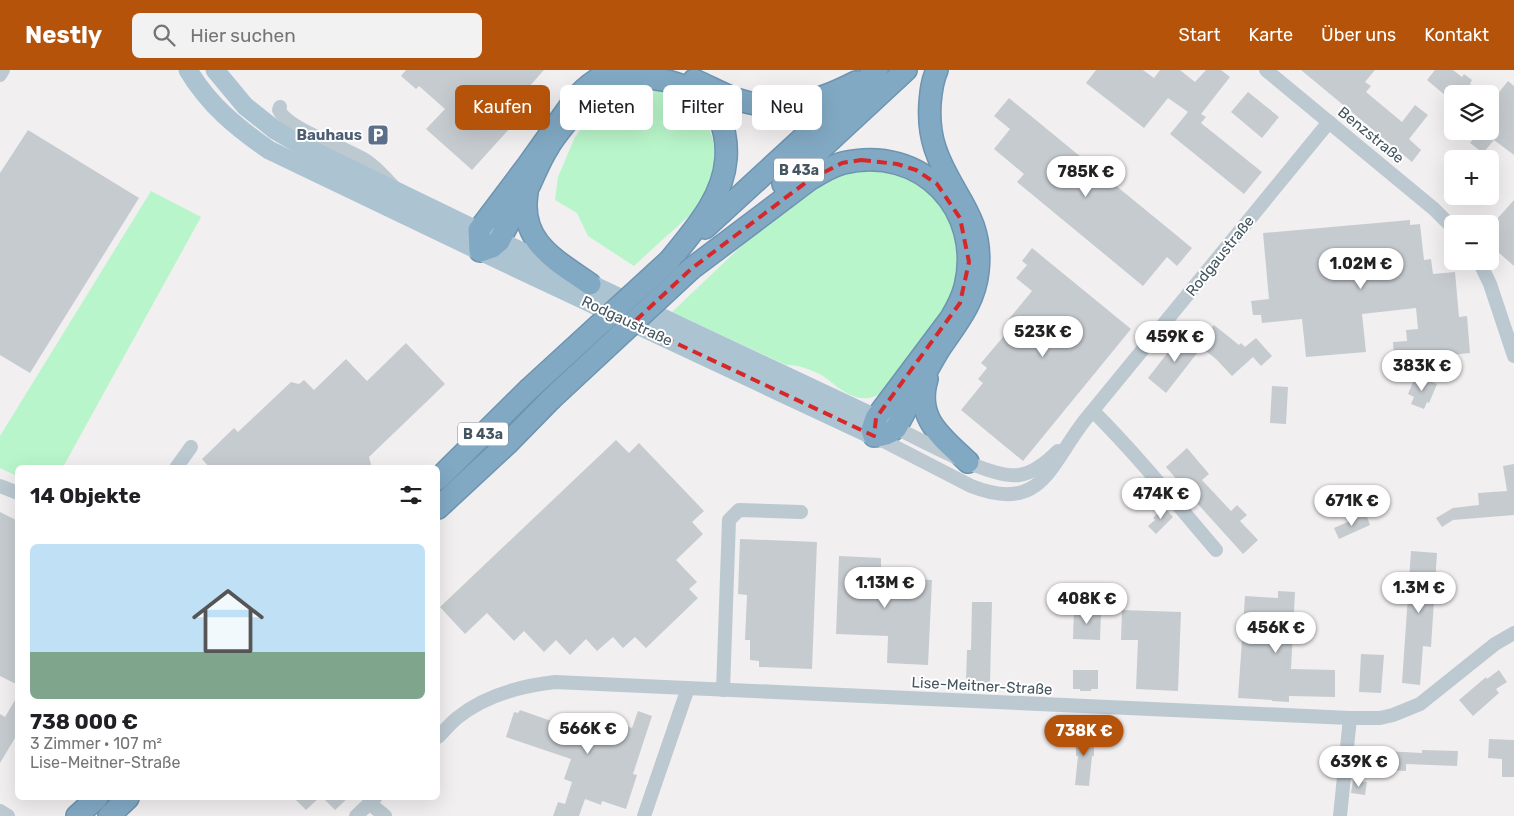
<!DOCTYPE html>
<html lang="de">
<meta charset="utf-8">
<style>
body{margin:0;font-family:Rubik,sans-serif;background:#f2f2f2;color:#202124;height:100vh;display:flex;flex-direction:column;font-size:19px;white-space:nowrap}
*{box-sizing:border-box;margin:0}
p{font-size:16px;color:#757577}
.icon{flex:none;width:28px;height:28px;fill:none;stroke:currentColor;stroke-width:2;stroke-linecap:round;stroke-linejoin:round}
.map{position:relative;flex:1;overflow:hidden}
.side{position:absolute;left:15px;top:395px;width:425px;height:335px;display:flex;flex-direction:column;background:#fff;border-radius:8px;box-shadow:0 5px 20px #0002}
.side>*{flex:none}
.guide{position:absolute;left:455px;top:15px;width:475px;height:45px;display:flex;gap:10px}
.buttons{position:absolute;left:1444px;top:15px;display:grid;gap:10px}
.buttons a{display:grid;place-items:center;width:55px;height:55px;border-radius:8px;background:#fff;box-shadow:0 5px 20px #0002;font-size:25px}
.price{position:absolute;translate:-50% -42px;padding:0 11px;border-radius:18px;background:#fff;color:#222;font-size:16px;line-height:32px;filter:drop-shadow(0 1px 2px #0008)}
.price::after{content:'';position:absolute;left:50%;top:30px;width:15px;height:11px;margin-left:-8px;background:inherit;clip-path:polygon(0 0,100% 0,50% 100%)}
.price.on{background:#b45309;color:#fff}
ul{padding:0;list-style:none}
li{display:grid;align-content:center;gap:10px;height:265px;padding:0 15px}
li+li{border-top:1px solid #e0e0e0}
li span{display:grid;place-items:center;height:155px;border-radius:8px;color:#555}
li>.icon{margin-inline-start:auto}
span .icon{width:90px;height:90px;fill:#fffc;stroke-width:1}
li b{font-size:21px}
h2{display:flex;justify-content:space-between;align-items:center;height:60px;padding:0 15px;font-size:21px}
.tag{padding:0 18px;border-radius:8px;background:#fff;box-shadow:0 5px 20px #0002;font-size:18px;line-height:45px}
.tag.on{background:#b45309;color:#fff}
header{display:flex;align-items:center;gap:30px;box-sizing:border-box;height:70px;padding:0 25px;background:#b45309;color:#fff}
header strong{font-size:24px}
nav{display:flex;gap:28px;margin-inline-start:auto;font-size:18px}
.search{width:350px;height:45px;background:#f2f2f2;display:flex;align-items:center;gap:12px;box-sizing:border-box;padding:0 18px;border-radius:8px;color:#757577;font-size:19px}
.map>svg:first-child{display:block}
.green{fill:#b9f5ca}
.building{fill:#c6cbd0}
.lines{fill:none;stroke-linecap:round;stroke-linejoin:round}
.highway-casing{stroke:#6d94b0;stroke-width:24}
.minor{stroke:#bcc9d1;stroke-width:14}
.major{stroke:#acc3d2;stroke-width:19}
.highway{stroke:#82a9c4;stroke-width:21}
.highway-bridge-casing{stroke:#6d94b0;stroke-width:24;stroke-linecap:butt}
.highway-bridge{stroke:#82a9c4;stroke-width:21}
.marked{fill:none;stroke:#d62828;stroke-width:4;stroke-dasharray:10 6;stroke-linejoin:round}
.labels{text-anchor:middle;stroke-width:4;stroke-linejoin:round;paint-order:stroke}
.shield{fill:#fff;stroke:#7d8990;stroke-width:1}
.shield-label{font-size:14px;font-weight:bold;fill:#455660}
.service-label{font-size:15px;font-weight:bold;fill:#4e5e75;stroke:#fff;text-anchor:end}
.street-label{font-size:15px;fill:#455660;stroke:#fff}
</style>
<header>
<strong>Nestly</strong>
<div class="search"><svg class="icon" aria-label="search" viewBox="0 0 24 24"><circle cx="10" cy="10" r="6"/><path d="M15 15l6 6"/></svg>Hier suchen</div>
<nav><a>Start</a><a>Karte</a><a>Über uns</a><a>Kontakt</a></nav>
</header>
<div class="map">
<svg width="1514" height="746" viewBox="0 0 1514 746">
<rect width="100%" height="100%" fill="#f2eff0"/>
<g class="green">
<path d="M633,14C649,15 674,19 688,29C711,46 721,86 712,113C709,120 703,130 699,136C693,143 685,149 679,155C664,168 649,182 634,196L588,166L577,143L555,130L558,107L574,69L594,39L614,21Z"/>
<path d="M863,93L923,110L962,163L956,232L883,322C859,338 842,320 823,306C813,300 797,294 786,295L672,242L810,111Z"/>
<polygon points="151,121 201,147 63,397 18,398 17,406 0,398 0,366"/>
</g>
<g class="building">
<polygon points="406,0 544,0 501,48 511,57 472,100 426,59 445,39 419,16 416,19 401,6"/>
<polygon points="1096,0 1143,0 1154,8 1160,0 1180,0 1195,12 1206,0 1221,0 1230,7 1201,44 1206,47 1201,53 1262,102 1244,124 1170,64 1188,42 1168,28 1144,58 1086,13"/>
<polygon points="1301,0 1375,0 1365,12 1371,16 1366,22 1402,52 1415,35 1428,45 1409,69 1421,80 1412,92"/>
<polygon points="1435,0 1453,0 1462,7 1464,4 1472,10 1470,14 1483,24 1452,24 1452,31 1427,10"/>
<polygon points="1508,11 1514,16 1514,85 1494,70 1483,83 1470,73 1479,61 1490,61 1490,47 1499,36 1492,31"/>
<polygon points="1248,22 1279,47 1262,68 1231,42"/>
<polygon points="1009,28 1192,178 1177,196 1167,187 1143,216 1017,112 1024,104 994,79 1010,59 994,46"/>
<polygon points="28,60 139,128 30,303 0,285 0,103"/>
<polygon points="1514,130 1514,196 1490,175 1490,157"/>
<polygon points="1410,150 1410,155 1420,154 1424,190 1431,189 1433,204 1455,202 1459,247 1467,246 1470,283 1421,288 1422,302 1395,305 1393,272 1407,271 1406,260 1418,259 1416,238 1362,244 1366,282 1306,287 1302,249 1262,253 1261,245 1253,245 1251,231 1269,229 1263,163"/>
<polygon points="1032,178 1131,259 1023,391 961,340 983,313 978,309 987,298 981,293 1014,254 1009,249 1032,221 1016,208 1027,195 1022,191"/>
<polygon points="1214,255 1239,275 1241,273 1245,277 1256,268 1272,286 1261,296 1253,287 1232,306 1216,289 1198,275"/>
<polygon points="1183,263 1201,278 1166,323 1148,308"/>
<polygon points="406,273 445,314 369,387 372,398 210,398 202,389 234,358 238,362 291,312 299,314 304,310 314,320 346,289 367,311"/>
<polygon points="1416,305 1437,314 1429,333 1427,332 1424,339 1411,334 1414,327 1408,324"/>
<polygon points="1272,316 1288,317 1286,354 1270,353"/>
<polygon points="616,370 629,383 639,373 704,441 692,452 703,464 676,490 697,512 689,519 698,528 646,578 635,567 623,578 613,567 597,581 586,569 570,585 556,570 544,582 524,561 514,571 487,543 465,564 440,537"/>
<polygon points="1187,378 1209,404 1202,410 1231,441 1237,435 1247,445 1240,451 1258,470 1243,484 1196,432 1166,397"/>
<polygon points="1514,394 1514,445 1453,450 1442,457 1436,448 1453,438 1479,435 1478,423 1507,421 1503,396"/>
<polygon points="1164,437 1173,447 1156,464 1148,456 1155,450 1153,448"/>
<polygon points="0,442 18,451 18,615 0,606"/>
<polygon points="1366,444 1370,455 1339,469 1334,458"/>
<polygon points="740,469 817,472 812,599 759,597 759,591 750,590 750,570 745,570 747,525 738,524"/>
<polygon points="1411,481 1437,483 1431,577 1423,576 1420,615 1402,613"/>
<polygon points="839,486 881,488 881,507 932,510 928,595 887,593 888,566 836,564"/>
<polygon points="1278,521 1295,522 1291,599 1335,600 1335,627 1289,626 1289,632 1272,631 1272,630 1238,628 1245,526 1278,528"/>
<polygon points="972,532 992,532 990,613 966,612 967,580 971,580"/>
<polygon points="1074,539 1101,540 1100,570 1073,569"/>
<polygon points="1122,540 1181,542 1178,621 1136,619 1138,570 1121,570"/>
<polygon points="1361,584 1384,585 1381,623 1359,622"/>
<polygon points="1073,600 1098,600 1098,619 1091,619 1091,621 1080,621 1080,619 1073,619"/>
<polygon points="1499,600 1507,612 1496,619 1499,623 1473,646 1459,630 1486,607 1487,609"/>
<polygon points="18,625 18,663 0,693 0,644 5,647"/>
<polygon points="520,640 557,653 559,646 583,654 586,643 632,658 638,641 652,646 633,704 637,705 626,739 602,731 601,735 585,729 579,746 553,746 558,732 565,734 572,712 564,709 571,689 506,667 514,642 518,643"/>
<polygon points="1076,662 1094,662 1094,686 1092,686 1089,716 1075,715 1078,686 1076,686"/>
<polygon points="1489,669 1514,670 1514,707 1502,707 1502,689 1488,688"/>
<polygon points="1366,680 1422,683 1422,680 1458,681 1457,696 1406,694 1406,701 1365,699"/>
<polygon points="1353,710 1367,712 1365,725 1351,723"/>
<polygon points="294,728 319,728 306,740"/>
<polygon points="323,728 348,728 335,740"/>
</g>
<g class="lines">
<g class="highway-casing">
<g id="highway">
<path d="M617,0C599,6 587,15 575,29L528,95L479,160L480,181L492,177L499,171C509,152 520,133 530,114C536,101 541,88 549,76C554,67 562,58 569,49C577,37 584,25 595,16C633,0 699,6 719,48C725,60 727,75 726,89C723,129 694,160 670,190"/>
<path d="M694,10C708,16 722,24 736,29C780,44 817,32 856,12"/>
<polyline points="783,114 906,0"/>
<path d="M527,123C519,172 556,190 590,214"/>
<polyline points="705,158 877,0"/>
<path d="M691,199L809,110C820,103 831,96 843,93C921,74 984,140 965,217C962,228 957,238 951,248L876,348L872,360L874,366C883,366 889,364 896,358C911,331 924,304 940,278C957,253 975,232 978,201C984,145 950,125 935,78C930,63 929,48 930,33C931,21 932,11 937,0"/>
<path d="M927,309C915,349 942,367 968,392"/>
<polyline points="438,409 528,320"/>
<polyline points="438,438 507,374 550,330"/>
<polyline points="77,746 97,728"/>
<polyline points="109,746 128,728"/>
</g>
</g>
<g class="minor">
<polyline points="1266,0 1434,139 1452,157"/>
<polyline points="0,5 3,0"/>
<path d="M280,37L279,40C288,60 348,78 368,92C377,98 385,108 393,116"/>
<polyline points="1479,191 1490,214 1514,286"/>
<path d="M1093,341C1137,385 1176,433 1216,480"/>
<path d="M896,358C923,371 991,409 1019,405C1034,403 1047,392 1058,381"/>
<path d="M874,366L971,416C1042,444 1049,396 1085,350L1329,52"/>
<polyline points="176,398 191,377"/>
<polyline points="0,416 18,423"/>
<polyline points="723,620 729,450 739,440 801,442"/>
<path d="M438,667C444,661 450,654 457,648C485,625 520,616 555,612L1350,648H1380L1393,645L1420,634L1495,574L1514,563"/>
<polyline points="369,733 385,746"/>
<polyline points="0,741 8,746"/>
<polyline points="356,746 375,728"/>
<polyline points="644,746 688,618"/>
<polyline points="1340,746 1350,648"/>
</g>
<g class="major">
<path d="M188,0C209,35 236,57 269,80L480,181L874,366"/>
<polyline points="215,0 245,36 275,60 301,75 499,171 888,354"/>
</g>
<use href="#highway" class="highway"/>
<g class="highway-bridge-casing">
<g id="highway-bridge">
<polyline points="528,320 670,190"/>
<polyline points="550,330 691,199"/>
</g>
</g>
<use href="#highway-bridge" class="highway-bridge"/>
</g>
<path class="marked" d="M861,90L897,94L916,100L937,114L960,148L969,192L960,233L876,348L874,366L633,253L691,199L809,110L842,93Z"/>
<defs>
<g id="parking-square" transform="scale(1.125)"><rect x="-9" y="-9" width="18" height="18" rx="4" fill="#5c6f8a" stroke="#fff"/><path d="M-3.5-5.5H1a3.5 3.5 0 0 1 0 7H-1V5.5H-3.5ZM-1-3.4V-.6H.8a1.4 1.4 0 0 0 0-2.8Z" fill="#fff"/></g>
</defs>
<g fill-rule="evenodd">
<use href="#parking-square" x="378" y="65"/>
</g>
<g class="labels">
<g class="shield">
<rect x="774" y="88.5" width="50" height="23" rx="4"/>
<rect x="458" y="352.5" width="50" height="23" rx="4"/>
</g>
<g class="shield-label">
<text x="799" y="105">B 43a</text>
<text x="483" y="369">B 43a</text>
</g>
<g class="service-label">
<text x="362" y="70">Bauhaus</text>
</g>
<g class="street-label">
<text transform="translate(1371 65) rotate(39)" y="5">Benzstraße</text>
<text transform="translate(1220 186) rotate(-51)" y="5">Rodgaustraße</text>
<text transform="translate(627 251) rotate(25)" y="5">Rodgaustraße</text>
<text transform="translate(982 616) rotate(3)" y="5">Lise-Meitner-Straße</text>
</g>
</g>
</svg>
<div class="buttons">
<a><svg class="icon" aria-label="layers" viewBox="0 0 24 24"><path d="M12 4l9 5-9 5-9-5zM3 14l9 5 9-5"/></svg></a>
<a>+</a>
<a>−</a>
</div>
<b class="price" style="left:1086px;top:128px">785K €</b>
<b class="price" style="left:1361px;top:220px">1.02M €</b>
<b class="price" style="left:1043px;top:288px">523K €</b>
<b class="price" style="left:1175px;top:293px">459K €</b>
<b class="price" style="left:1422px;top:322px">383K €</b>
<b class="price" style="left:1161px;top:450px">474K €</b>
<b class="price" style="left:1352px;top:457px">671K €</b>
<b class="price" style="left:885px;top:539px">1.13M €</b>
<b class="price" style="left:1419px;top:544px">1.3M €</b>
<b class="price" style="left:1087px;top:555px">408K €</b>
<b class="price" style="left:1276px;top:584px">456K €</b>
<b class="price" style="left:588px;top:685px">566K €</b>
<b class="price on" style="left:1084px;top:687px">738K €</b>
<b class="price" style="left:1359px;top:718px">639K €</b>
<div class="guide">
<a class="tag on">Kaufen</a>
<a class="tag">Mieten</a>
<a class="tag">Filter</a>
<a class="tag">Neu</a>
</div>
<section class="side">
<h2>14 Objekte<svg class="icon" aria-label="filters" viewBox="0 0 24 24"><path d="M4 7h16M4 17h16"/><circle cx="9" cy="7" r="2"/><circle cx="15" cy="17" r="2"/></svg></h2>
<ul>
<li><span style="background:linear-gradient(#bfe0f5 70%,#7fa58c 0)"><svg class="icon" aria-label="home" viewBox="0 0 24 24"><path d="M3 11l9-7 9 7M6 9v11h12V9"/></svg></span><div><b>738 000 €</b><p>3 Zimmer · 107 m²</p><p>Lise-Meitner-Straße</p></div></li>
</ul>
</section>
</div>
